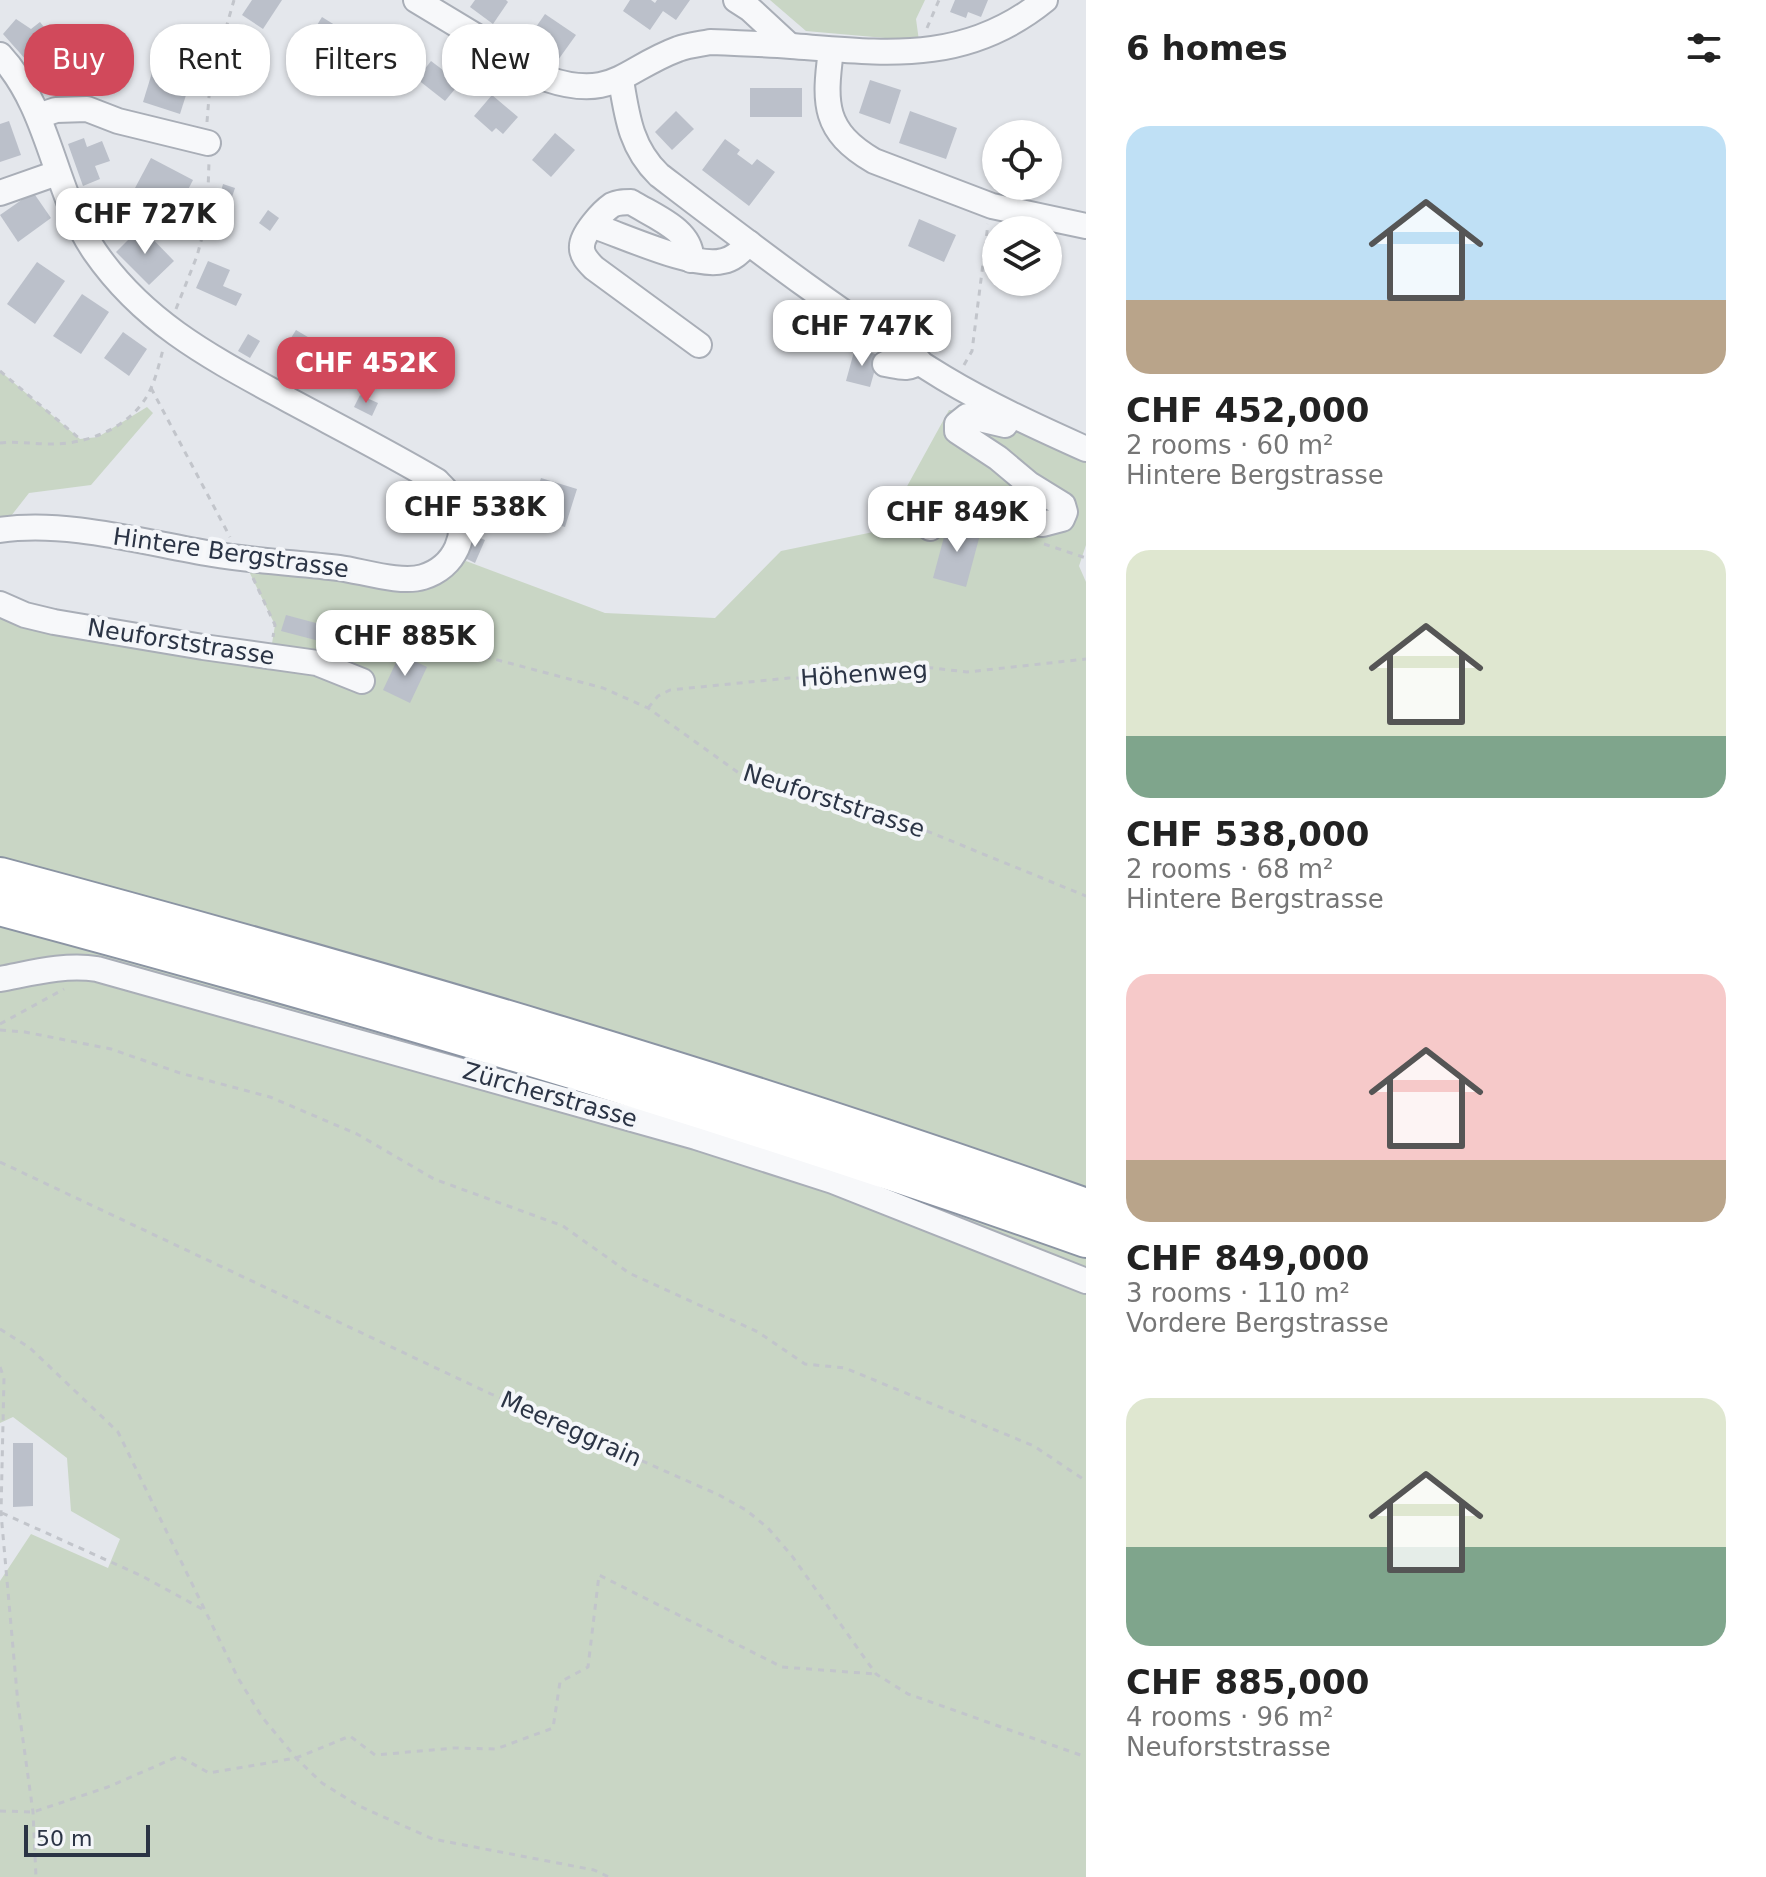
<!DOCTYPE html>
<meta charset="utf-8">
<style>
body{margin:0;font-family:"DejaVu Sans",sans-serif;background:#f2f2f2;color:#222;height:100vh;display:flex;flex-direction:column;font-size:30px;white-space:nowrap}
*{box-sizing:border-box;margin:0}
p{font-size:26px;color:#767676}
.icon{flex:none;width:44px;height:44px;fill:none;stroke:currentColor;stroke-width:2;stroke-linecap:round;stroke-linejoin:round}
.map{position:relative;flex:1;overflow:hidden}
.side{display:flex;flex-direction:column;background:#fff;width:680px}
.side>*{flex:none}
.hud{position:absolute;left:24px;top:24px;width:760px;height:72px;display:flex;gap:16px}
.buttons{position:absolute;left:982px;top:120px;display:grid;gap:16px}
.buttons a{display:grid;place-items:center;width:80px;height:80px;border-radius:50%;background:#fff;box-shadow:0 2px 6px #0004;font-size:40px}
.scale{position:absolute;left:24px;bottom:20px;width:126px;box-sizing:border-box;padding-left:8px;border:4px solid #2b3445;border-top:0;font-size:22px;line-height:28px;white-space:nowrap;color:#2b3445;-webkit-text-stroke:6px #f4f6f9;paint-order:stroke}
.price{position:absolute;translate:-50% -68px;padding:0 18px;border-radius:16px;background:#fff;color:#222;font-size:26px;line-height:52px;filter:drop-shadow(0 2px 4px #0008)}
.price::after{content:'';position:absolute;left:50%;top:48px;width:24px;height:18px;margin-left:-12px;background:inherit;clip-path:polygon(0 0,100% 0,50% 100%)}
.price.active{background:#d1495b;color:#fff}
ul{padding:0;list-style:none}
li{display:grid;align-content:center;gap:16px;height:424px;padding:0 40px}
li span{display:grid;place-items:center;height:248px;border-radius:24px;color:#555}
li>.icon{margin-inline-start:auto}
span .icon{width:144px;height:144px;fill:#fffc;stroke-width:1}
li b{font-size:34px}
h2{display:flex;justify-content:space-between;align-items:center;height:96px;padding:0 40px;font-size:34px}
.tag{padding:0 28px;border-radius:32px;background:#fff;box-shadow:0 2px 6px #0004;font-size:28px;line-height:72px}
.tag.active{background:#d1495b;color:#fff}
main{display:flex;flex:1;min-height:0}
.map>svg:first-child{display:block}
.green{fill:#c9d6c5}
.building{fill:#bbc0ca}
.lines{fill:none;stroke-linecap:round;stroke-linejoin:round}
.minor-casing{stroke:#a9aeb7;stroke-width:28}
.highway-casing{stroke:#8b94a3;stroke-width:40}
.path{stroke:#c2c5cb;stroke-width:3;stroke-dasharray:6 6;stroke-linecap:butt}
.minor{stroke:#f7f8fa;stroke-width:24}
.highway{stroke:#fff;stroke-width:36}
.labels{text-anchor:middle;stroke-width:8;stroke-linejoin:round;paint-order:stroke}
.street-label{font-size:24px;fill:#2b3445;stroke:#f4f6f9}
</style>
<main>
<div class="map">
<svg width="1086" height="1877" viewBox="0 0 1086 1877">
<rect width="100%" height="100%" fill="#e4e7ec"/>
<g class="green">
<polygon points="770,0 925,0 916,19 919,41 806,31"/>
<polygon points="0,371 80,439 98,437 147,407 153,413 91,485 29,493 0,530"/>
<polygon points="949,410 987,411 1086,460 1086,545 1079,566 1086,582 1086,1877 0,1877 0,1581 31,1534 108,1568 120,1539 71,1511 67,1458 13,1417 0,1423 0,604 270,656 275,625 243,559 418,592 466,561 605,613 715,618 781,551 883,530"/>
</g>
<g class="building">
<polygon points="252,0 282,0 263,29 242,15"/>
<polygon points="475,0 506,0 508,2 493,24 470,7"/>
<polygon points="630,0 651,0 655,3 657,0 690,0 676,20 663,11 650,30 623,11"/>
<polygon points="955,0 988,0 981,17 968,12 966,18 950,12"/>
<polygon points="545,14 576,35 558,60 527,40"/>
<polygon points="322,17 346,32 326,66 301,51"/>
<polygon points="16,19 31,29 40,22 62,50 35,70 3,34"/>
<polygon points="371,31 403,51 382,86 350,67"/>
<polygon points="86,47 117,52 111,92 79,87"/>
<polygon points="431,61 460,83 445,101 417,79"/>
<polygon points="155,63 192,76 180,114 143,102"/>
<polygon points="870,80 901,90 890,124 859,113"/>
<rect x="750" y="88" width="52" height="29"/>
<polygon points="492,95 518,117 503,134 496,128 492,132 474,116"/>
<polygon points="676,111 694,129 672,150 655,132"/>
<polygon points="910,111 957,128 946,159 899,143"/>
<polygon points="9,121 21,155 0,162 0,124"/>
<polygon points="555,133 575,150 551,177 532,160"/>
<polygon points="84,138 87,147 102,141 110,161 95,166 100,179 83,186 68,144"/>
<polygon points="725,139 740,150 737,154 752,165 757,159 775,172 749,206 702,170"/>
<polygon points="151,158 193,180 177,211 135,188"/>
<polygon points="223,184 235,188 227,212 216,209"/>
<polygon points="33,192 51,218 18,242 0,215"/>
<polygon points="268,210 279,218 270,231 259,223"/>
<polygon points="919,219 956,235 944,262 908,246"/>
<polygon points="141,227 174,261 149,285 116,252"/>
<polygon points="208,261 230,270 223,286 242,294 236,306 196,288"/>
<polygon points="37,262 65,281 35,324 7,304"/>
<polygon points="82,294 109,312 81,354 53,336"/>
<polygon points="296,330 323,346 312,362 319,367 311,380 277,360"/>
<polygon points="123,332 147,349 129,376 104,358"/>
<polygon points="248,334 260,341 250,358 238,351"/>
<polygon points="855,348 879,355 870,387 846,381"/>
<polygon points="360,395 378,403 372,416 354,407"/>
<polygon points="541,478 577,489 565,527 517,513 520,501 532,505"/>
<polygon points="948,522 981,531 966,587 933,578"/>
<polygon points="475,536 485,540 475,563 465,558"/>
<polygon points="286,615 327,626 323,642 281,631"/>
<polygon points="400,654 427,667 410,703 383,690"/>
<polygon points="13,1443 33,1443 33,1506 13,1507"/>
</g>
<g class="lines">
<g class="minor-casing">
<g id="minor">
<path d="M416,0L547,79C613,101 624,69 678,49C688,45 700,44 710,42C737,43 764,44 791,46C885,53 965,65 1045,0"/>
<polyline points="736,0 750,9 789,45"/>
<path d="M831,50C824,104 823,131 874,161L992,206L1086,226"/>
<path d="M0,55C51,110 53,191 95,252C145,324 212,358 287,399C337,426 388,452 437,481C443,488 453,496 456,505C470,534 455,567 423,577C401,584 362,571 339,568C296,563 254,561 212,554C145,543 67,520 0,530"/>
<path d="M621,80C627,117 631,148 659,175C752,246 844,317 944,378C989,405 1037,427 1086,449"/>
<polyline points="38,116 56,110 87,109 118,121 208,143"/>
<polyline points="0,193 57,173"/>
<path d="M594,226C624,236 695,269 723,261C734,259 741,251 749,243"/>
<path d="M691,260C693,230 653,216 631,202C624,202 618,202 612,205C602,212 582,234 582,246C581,255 588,262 594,268L699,345"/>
<path d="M885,364C898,366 909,371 919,361"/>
<polyline points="930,528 937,520 1005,520 1043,524 1062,519 1065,512 1063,505 1029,484 998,458 957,431 957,424 967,416 1005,425 1011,415"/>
<polyline points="0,604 25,615 54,622 203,647 317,663 362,681"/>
<path d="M0,979C32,973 64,964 97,969L696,1137L833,1181L1086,1281"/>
</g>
</g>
<g class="highway-casing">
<g id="highway">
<path d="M0,876C366,974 729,1080 1086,1207"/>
<path d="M0,907C366,1005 729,1112 1086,1239"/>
</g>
</g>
<g class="path">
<polyline points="927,28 939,0"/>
<polyline points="207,122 210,84 234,0"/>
<polyline points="176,309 197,256 207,219 209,162"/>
<polyline points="964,365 972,351 988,224"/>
<polyline points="0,371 80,439"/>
<polyline points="151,388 230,537"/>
<path d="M0,443C17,441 32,444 49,444C88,445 135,426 151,388C157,375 160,360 164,346"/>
<polyline points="1044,544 1086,558"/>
<polyline points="253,578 275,625 273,637"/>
<polyline points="335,649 361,636 396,633 603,688 648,708 743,776 917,827 1086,896"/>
<polyline points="648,708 658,696 670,690 789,678 832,678 867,670 915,666 967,672 1086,659"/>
<polyline points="0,1024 64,989"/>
<polyline points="0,1030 25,1032 111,1049 180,1073 270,1097 357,1134 434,1179 563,1226 629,1273 758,1332 805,1364 845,1368 1034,1446 1086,1481"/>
<polyline points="0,1162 491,1394 719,1495 746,1510 768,1528 792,1556 876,1674 908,1694 1086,1757"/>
<polyline points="0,1329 30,1348 118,1432 238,1678 262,1717 296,1758 322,1783 359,1806 433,1839 594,1870 609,1877"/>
<polyline points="0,1367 4,1378 1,1513 18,1704 33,1812 36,1877"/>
<polyline points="2,1513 142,1576 204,1610"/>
<polyline points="0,1811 33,1812 108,1787 179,1756 209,1773 296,1758 350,1736 375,1755 454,1748 496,1749 553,1728 560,1682 588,1667 599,1575 782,1667 875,1674"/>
</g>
<use href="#minor" class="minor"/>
<use href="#highway" class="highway"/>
</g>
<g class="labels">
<g class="street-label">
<text transform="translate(231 553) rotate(8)" y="8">Hintere Bergstrasse</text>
<text transform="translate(181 642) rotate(9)" y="8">Neuforststrasse</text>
<text transform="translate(864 674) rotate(-4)" y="8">Höhenweg</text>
<text transform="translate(834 801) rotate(18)" y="8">Neuforststrasse</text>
<text transform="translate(550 1095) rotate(16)" y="8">Zürcherstrasse</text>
<text transform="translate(571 1429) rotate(24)" y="8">Meereggrain</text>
</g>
</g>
</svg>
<div class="buttons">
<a><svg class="icon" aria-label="locate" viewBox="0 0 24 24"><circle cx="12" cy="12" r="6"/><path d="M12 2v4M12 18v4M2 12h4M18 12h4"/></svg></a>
<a><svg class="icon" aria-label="layers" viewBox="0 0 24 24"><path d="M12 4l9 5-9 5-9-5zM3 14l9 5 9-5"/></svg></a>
</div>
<div class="scale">50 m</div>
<b class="price" style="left:145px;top:256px">CHF 727K</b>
<b class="price" style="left:862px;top:368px">CHF 747K</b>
<b class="price active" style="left:366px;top:405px">CHF 452K</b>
<b class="price" style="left:475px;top:549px">CHF 538K</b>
<b class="price" style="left:957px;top:554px">CHF 849K</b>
<b class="price" style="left:405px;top:678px">CHF 885K</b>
<div class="hud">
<a class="tag active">Buy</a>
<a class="tag">Rent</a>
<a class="tag">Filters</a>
<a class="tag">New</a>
</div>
</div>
<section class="side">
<h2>6 homes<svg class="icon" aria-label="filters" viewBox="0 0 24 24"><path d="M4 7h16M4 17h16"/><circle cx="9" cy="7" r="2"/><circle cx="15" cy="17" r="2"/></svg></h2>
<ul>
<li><span style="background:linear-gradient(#bfe0f5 70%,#b9a48a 0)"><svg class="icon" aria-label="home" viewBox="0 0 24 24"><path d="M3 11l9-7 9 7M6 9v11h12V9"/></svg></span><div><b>CHF 452,000</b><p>2 rooms · 60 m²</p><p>Hintere Bergstrasse</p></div></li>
<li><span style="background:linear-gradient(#dfe7d0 75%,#7fa58c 0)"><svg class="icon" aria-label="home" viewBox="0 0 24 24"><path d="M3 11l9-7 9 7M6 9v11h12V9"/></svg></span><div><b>CHF 538,000</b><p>2 rooms · 68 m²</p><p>Hintere Bergstrasse</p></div></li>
<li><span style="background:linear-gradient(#f6c9c9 75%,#b9a48a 0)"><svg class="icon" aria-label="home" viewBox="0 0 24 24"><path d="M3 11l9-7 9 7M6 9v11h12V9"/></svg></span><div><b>CHF 849,000</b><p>3 rooms · 110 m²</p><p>Vordere Bergstrasse</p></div></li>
<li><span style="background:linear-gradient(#dfe7d0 60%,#7fa58c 0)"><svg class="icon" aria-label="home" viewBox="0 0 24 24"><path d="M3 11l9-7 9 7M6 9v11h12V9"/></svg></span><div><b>CHF 885,000</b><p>4 rooms · 96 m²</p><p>Neuforststrasse</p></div></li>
</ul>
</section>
</main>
